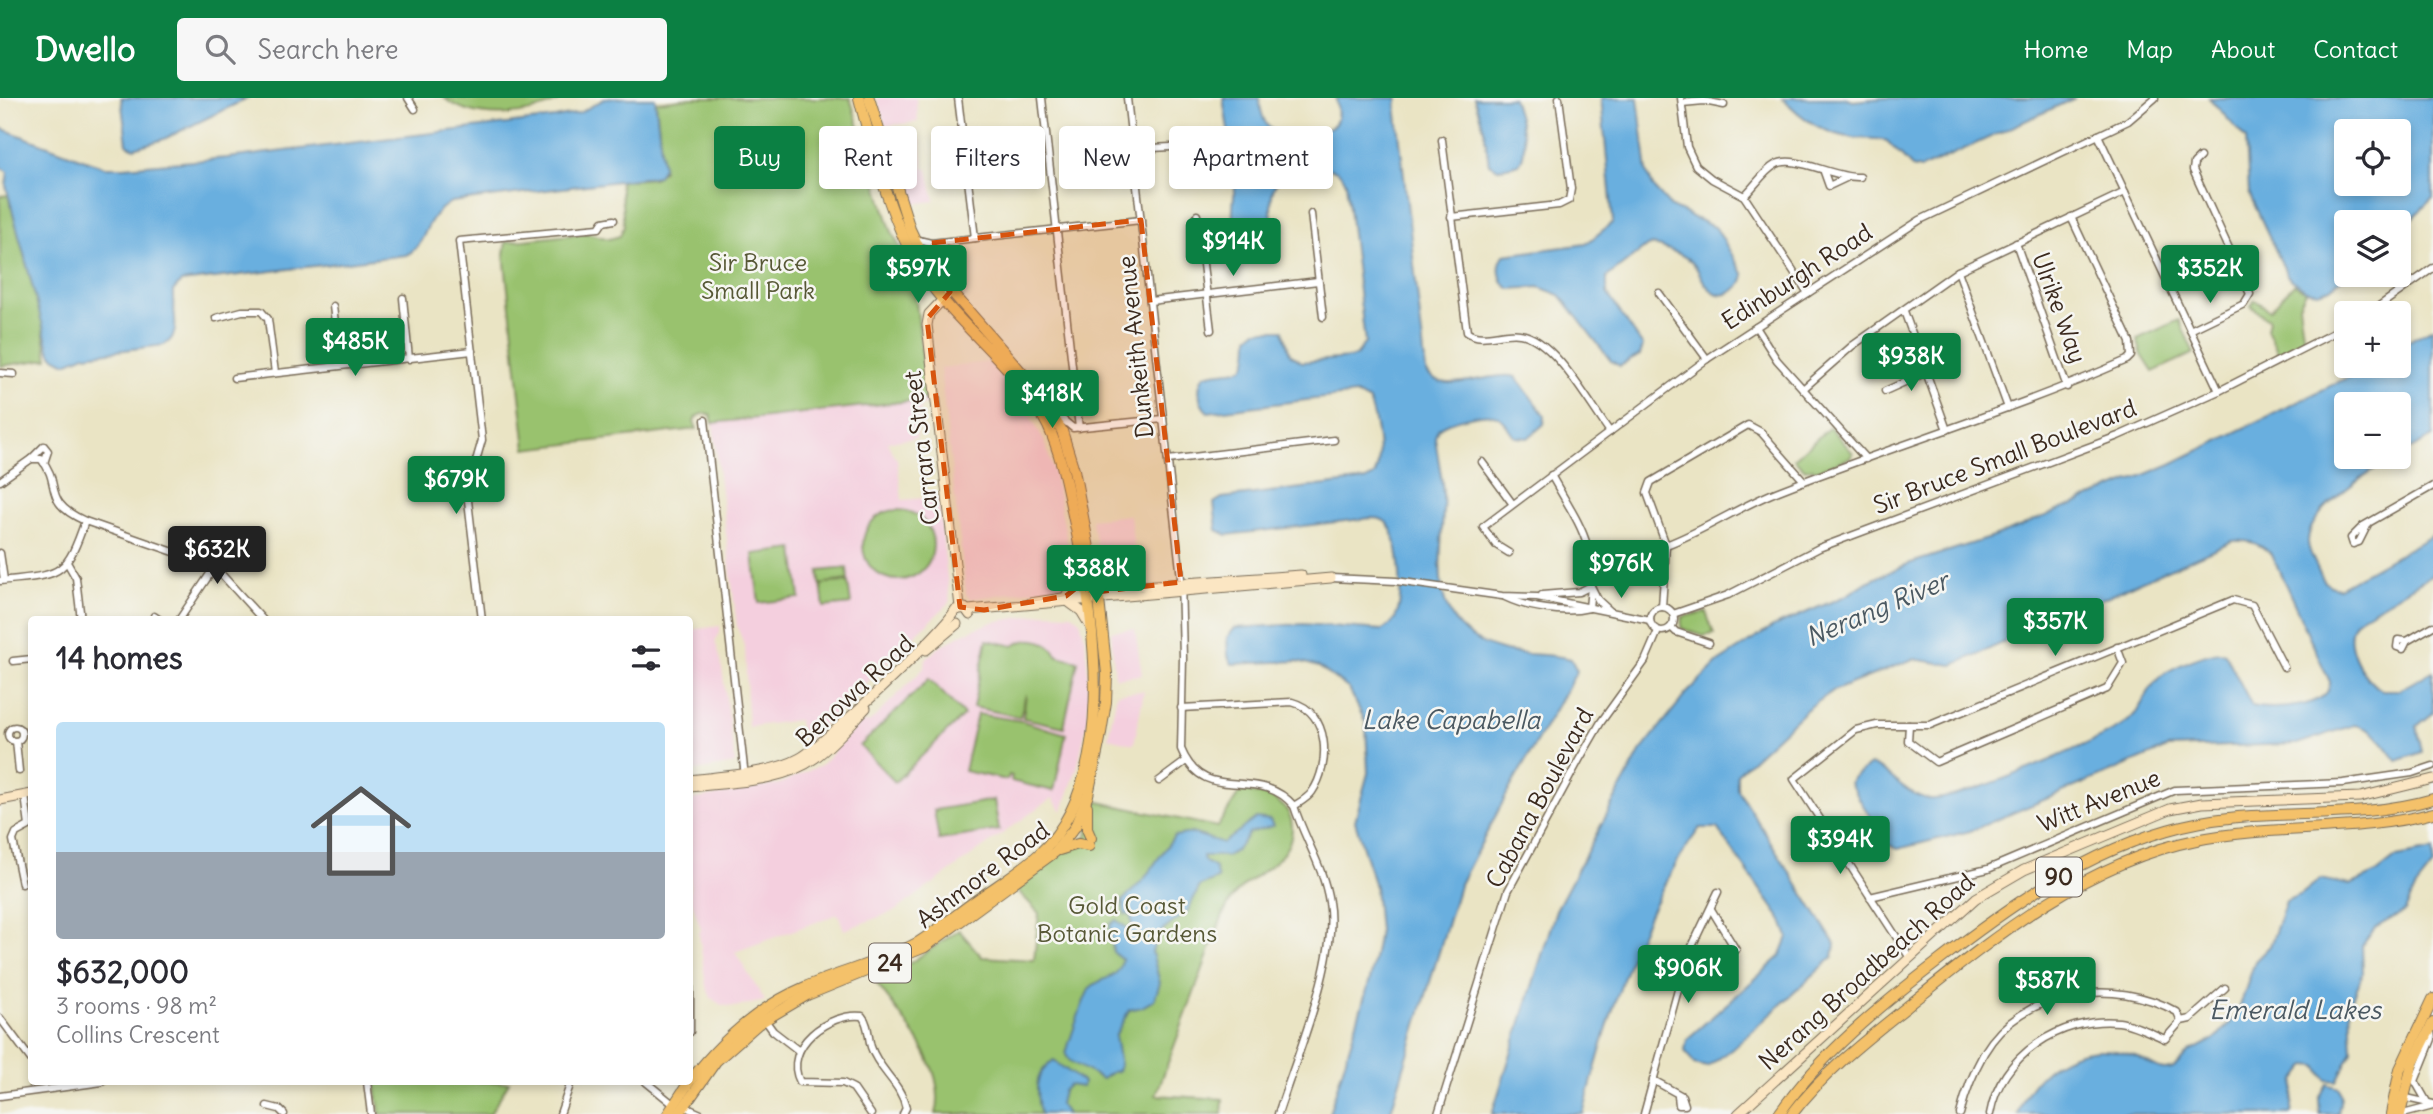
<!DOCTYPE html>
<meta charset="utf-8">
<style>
body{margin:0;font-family:Delius,sans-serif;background:#f7f7f7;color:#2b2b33;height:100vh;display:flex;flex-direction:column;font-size:26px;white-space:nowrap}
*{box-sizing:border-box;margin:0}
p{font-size:23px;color:#7c7c81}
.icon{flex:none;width:38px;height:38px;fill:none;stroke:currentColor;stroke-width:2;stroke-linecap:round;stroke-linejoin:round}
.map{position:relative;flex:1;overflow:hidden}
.sheet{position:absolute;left:28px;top:518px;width:665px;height:469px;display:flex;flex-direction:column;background:#fff;border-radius:7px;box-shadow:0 4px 10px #0003}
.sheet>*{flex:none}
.guide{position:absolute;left:714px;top:28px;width:665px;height:63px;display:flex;gap:14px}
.controls{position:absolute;left:2334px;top:21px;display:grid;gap:14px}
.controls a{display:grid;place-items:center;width:77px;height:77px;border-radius:7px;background:#fff;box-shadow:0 4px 10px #0003;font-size:35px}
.price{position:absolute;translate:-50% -60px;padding:0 16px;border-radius:7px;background:#0b8043;color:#fff;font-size:23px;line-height:46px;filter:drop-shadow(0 2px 4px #0008)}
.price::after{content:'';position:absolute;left:50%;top:42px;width:21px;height:16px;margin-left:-10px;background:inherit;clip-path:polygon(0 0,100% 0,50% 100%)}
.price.selected{background:#222;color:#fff}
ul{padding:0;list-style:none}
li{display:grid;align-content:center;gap:14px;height:371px;padding:0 28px}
li span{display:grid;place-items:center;height:217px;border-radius:7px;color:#555}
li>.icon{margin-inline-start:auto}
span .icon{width:126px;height:126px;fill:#fffc;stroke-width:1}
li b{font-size:30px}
h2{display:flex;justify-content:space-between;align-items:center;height:84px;padding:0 28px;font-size:30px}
.pill{padding:0 24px;border-radius:7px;background:#fff;box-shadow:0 4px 10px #0003;font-size:24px;line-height:63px}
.pill.selected{background:#0b8043;color:#fff}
header{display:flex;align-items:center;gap:42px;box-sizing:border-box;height:98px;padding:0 35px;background:#0b8043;color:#fff}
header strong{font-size:33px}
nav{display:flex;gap:38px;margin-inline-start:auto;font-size:24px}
.search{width:490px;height:63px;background:#f7f7f7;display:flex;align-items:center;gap:18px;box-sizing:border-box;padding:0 24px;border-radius:7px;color:#7c7c81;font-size:26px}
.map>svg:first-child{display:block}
.built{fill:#f4cfde}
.green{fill:#99c26e;stroke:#6a7646;stroke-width:2}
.water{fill:#69afdf;stroke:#526c7e;stroke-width:2;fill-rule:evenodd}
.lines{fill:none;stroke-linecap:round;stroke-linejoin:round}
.street-casing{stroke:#786b58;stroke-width:9}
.secondary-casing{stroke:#786b58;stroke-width:11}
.primary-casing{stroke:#786b58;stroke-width:12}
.street{stroke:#fff;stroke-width:6}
.secondary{stroke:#fbe6c3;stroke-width:9}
.primary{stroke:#f4c16a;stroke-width:10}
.marked{fill:#d7540e;fill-opacity:0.2;stroke:#d7540e;stroke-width:5;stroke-dasharray:14 9;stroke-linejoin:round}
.labels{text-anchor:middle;stroke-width:5;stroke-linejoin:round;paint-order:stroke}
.shield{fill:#f6f6f2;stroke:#73675e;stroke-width:2}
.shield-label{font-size:23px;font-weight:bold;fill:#3b2a1e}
.park-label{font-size:24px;fill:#575836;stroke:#f6f6f2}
.street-label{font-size:24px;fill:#3b2a1e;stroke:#f6f6f2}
.water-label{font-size:26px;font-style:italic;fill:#4b5962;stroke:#f6f6f2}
</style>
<header>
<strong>Dwello</strong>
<div class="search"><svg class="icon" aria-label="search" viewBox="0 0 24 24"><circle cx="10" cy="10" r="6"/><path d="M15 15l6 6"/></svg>Search here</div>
<nav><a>Home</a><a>Map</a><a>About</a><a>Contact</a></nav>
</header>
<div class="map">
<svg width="2433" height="1016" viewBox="0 0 2433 1016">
<rect width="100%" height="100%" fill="#f6f6f2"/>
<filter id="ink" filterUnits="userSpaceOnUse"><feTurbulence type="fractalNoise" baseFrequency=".0143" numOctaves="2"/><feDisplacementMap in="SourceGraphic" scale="14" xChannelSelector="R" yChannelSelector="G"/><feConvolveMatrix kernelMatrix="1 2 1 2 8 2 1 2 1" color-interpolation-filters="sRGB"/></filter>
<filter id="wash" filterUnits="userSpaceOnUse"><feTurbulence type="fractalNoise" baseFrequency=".00686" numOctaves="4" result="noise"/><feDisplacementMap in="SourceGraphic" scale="28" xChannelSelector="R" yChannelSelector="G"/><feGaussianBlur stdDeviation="1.57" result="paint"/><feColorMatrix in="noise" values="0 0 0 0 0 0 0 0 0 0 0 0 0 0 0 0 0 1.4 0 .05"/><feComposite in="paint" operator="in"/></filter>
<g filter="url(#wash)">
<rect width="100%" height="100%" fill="#eae4c4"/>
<g class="built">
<polygon points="877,0 916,0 918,24 885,28"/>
<polygon points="920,40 924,71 928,71 935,103 910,106 890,43"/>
<polygon points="989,264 1017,295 1044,342 1054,374 1073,474 1072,481 1062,488 970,501 966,496 940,270"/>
<polygon points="927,301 927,306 921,307 916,340 887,344 897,361 902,402 938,399 950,504 805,644 798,622 748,629 745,548 737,529 713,325"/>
<polygon points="1130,417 1138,483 1109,486 1104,481 1091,421"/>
<polygon points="1046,515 1072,516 1080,522 1085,540 1089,589 1087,625 1077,671 1062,713 1052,700 895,813 844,832 838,816 735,854 765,903 734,909 721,907 711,900 706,888 699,836 701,831 690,798 690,702 779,686 821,667 860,625 870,624 925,569 926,561 938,550 964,535 993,524"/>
<polygon points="720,528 720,535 715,543 721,563 735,666 690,674 690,532"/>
<polygon points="1135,531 1142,577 1115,580 1111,533"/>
<polygon points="1144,593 1134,646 1108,640 1117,595"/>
</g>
<g class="green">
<path d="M444,0H564C531,19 476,25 444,0Z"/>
<polygon points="690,0 850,0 891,132 913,176 927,301 713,325 711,317 705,315 696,319 694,324 697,331 526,351 504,156 506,144 588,135 609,141 620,138 624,128 620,83 654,80 663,73 656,4"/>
<polygon points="8,97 42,224 48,261 0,268 0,98"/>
<polygon points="2294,186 2306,193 2299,207 2304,243 2278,256 2267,231 2269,222 2251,208 2255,202 2270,212"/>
<polygon points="2179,222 2194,255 2153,274 2142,257 2137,241"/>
<polygon points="1830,329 1853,355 1850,360 1814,373 1813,370 1805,372 1794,361"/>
<circle cx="898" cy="447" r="35"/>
<polygon points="794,451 800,500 759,505 753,456"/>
<polygon points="847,470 848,482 826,485 848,484 851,506 824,509 821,487 825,486 820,486 819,473"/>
<polygon points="1706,514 1714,536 1703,538 1681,530 1682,519"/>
<path d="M987,542L1014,548C1030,537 1048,541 1058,558L1078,563L1064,629L1023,620L1026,596L1020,619L973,609Z"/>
<polygon points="929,581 964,617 895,684 860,648"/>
<polygon points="977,616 1022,623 1066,636 1054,693 1011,683 1012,678 1009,677 1007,682 964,673"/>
<path d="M1240,694C1267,694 1298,706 1291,739C1285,768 1246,778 1230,803C1219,823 1212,846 1204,868C1188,911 1172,954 1156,997L1223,1001L1222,1016H936C949,967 899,918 872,879L910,865L959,832L982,859L1034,862L1039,815L1018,793L1020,784L1066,751L1069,754L1087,738L1094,703L1217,729Z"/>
<polygon points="994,702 999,732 939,742 934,712"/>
<polygon points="375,984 509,984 490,1016 380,1016"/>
</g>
<g class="water">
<polygon points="121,0 248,0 164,41 134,50 127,46"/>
<path d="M606,0H655L663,69L658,78L451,104C421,121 429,146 406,157L181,184L173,193C171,211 184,237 164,247L85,257L66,265L53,258L49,251L6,88L8,74L0,69V30L104,69H124L227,60L555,20L579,15Z"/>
<path d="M1223,0H1259C1263,35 1274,39 1307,35C1316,34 1327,34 1334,27C1340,20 1337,9 1336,0H1398L1396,7L1426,273C1441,300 1491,272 1516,279L1545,318L1544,326L1528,340L1515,339C1510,333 1504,321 1497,318C1485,313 1447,323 1438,331L1435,339C1438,363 1445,390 1443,414C1440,473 1428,532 1501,552C1524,558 1549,555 1571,561L1577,573L1509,692L1459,788L1390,1016H1329L1371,878L1379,833L1375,789L1355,723L1368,675L1366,625L1349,591L1319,569L1298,563L1232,566L1228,558L1227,539L1235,530L1303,526L1382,532C1389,528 1394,525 1397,516C1404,499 1400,437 1386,424C1381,420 1376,420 1370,420L1227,437L1217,432L1214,405L1222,400L1366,382L1374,378C1384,361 1376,321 1369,303L1356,296L1208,314C1198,306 1196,286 1205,277C1240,268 1249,283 1249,239L1257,232H1283L1290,256L1302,264L1350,260L1357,257L1365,244L1346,85C1343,76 1336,70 1326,71C1283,73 1267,76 1272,123C1273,130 1275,137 1272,144L1266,148L1242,149C1226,133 1234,82 1243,63L1229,38Z"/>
<path d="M1474,0H1513C1518,17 1531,51 1519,66L1498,71L1489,66L1484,31Z"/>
<path d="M1601,0H1638L1647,74L1653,89L1671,109L1716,130L1744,177C1743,188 1727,201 1716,195C1694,183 1707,164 1669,152C1661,149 1655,146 1647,148L1607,179V195L1643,248L1640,257L1620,268L1611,263L1560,197L1539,189L1510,191C1498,184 1497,167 1504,157L1586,146L1613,124Z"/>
<path d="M1783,0H1844L1853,3L1885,0H2075L1921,71L1912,69L1887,43C1876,40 1865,41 1854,40C1825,36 1802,22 1783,0Z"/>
<path d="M2209,0H2433V100L2399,133V124H2347V177L2330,190L2318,194L2306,192L2288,179L2249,95L2246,41ZM2347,33H2399V86H2347Z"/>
<path d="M2433,230V339L2399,357V306H2347V359H2395C2371,372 2307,412 2308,444C2308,452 2313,461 2317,469C2322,480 2325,489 2339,490L2433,437V476L2358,521C2338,538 2362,583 2382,592H2399L2433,573V615L2417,628L2422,654L2397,663C2385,647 2375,630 2354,627L2297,646L2167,650L1970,733L1898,751L1886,746L1850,685L1852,680L1870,667C1881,666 1906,697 1928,701C1957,705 2088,647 2118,630C2144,616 2145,590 2161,578C2171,570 2215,550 2225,555L2252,608C2271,613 2331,610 2330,584L2272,457C2260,445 2249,442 2232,443L1953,567L1913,561L1833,593L1807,611L1737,676V690L1741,697L1835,846L1833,859L1731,952L1707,969L1694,966L1685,953L1687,941L1780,859L1788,839L1782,823L1717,730H1700C1641,808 1607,922 1583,1016H1492L1556,812L1640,654L1686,596L1718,564L1773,529L1847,497L1867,484L1908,466L1999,437L2171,366L2371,268H2399V248Z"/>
<path d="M1256,720L1270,722L1273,728L1249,735L1237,752L1227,758H1203L1204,763L1215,770L1218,781L1200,788L1187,814L1158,836L1152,854L1160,885L1157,894L1154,902L1142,909L1129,912L1115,938L1120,967L1118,973L1112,974L1102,981L1070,963L1066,957C1067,949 1086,893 1091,889C1103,878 1120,882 1122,861L1113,854L1110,827L1116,822L1127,830L1132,829L1131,817L1125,816L1122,803L1144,781L1174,738L1192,735L1223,745Z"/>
<path d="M2433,752V768L2415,791L2405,813L2375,830L2362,848L2363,875L2350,908L2352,953L2337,983L2326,982L2317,968L2307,967L2295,983L2291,1016H2018C2033,966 2086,939 2135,958C2149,963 2159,977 2174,970L2189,954L2215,941L2237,917L2255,863L2270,848L2286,803L2303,795L2320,781L2350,787L2375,776L2397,759Z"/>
<path d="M1054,963L1083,984L1082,989L1069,987L1063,993L1060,1006L1067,1016H1040C1036,995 1032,975 1054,963Z"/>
<polygon points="2327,986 2339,990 2341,998 2338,1016 2320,1016 2319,1000"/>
</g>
</g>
<g filter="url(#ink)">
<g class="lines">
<g class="street-casing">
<g id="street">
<polyline points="408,0 415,11"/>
<polyline points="958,0 975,140"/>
<polyline points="1042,0 1079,330"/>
<path d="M1127,0L1181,480L1183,560L1181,651C1205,710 1258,665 1294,708C1304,740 1324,770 1329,804C1339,860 1296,959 1278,1016"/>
<polyline points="1681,0 1687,49 1696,68 1712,81 1744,98 1808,195"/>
<polyline points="1682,5 1704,3 1724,7"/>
<polyline points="2098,37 2219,293"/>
<path d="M1442,42L1467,234C1481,245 1503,233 1520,236C1554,240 1590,307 1610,334"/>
<polyline points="1133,51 1190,48"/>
<polyline points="1824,74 1829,88 1846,80"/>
<path d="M1744,98C1754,89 1764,73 1775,67C1794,55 1835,81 1860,79"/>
<polyline points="1311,116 1323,219"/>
<polyline points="1197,117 1211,232"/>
<polyline points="1451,119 1559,107 1569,102 1571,91 1559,0"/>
<polyline points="914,141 931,145 1141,122"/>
<polyline points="2016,145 2067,289"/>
<polyline points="1958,173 2008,310"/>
<polyline points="1659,195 1707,261"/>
<polyline points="403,200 409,261"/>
<polyline points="1150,203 1318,183"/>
<polyline points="333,208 340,267"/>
<polyline points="1904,213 1947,332"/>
<polyline points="2369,215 2433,170"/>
<polyline points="216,220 242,213 261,213 268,221 275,275"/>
<polyline points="1756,229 1777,262 1866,361"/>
<polyline points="2190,232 2244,206 2250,196 2193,72 2194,65 2200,59"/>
<polyline points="0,275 14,276"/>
<polyline points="234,280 472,253"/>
<polyline points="1803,291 1852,248 1958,173 2125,94"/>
<polyline points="1885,293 1927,274"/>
<polyline points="1055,315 1073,330 1163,321"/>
<polyline points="705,322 745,679"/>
<polyline points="31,361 44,348 48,353 44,365"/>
<polyline points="1168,362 1334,342"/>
<polyline points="1482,364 1512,405"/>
<path d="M1551,377C1582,432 1597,445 1589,510"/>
<path d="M0,383L31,361H41C63,386 40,403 85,423"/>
<polyline points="2368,426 2359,444 2353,446 2351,440 2363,428 2433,388"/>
<path d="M1666,447C1706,432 1741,407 1781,392C1896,347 2014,312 2127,262L2131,258L2130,244L2071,119"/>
<polyline points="0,455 4,482"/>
<polyline points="1509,455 1496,447 1483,429 1707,261 1920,122 2128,23 2155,0"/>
<polyline points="68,466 76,480 81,522"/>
<polyline points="1331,480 1396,483 1502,498 1537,499 1650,522"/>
<path d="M0,483C59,476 65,482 85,423L214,468L263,522"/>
<polyline points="1542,497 1579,494 1591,488 1598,502 1610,513"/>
<path d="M1505,499C1528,510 1564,516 1589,510"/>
<polyline points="1662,509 1666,447 1647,395 1651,384 1748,327 1761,334 1804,383"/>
<circle cx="1662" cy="521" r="12"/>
<polyline points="1673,516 1728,497 1819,450 2118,338 2219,293 2347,228"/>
<polyline points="154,518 160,522"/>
<polyline points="179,522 234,440"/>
<polyline points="482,522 467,394 482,342 459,143 599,130 603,124 614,122"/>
<polyline points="1671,529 1676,534 1709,545"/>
<polyline points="2407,543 2398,542 2397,549 2403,551 2407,543 2433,528"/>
<polyline points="13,563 32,561"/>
<path d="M1181,610L1292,604C1330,614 1331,666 1312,694C1308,700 1300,704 1294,708"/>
<polyline points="1909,627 1908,643 1936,664 2107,591 2123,565 2117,549"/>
<circle cx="15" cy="636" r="7"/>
<polyline points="16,643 19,673"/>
<polyline points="1159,683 1186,663"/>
<polyline points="22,786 13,742 16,735 29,728 25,697"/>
<polyline points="1870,799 1988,771 2175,692 2343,685 2412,675 2433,668"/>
<polyline points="1711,811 1736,852"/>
<polyline points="1910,860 1794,681 1856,632 1877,627 1930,627 2233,502 2252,507 2284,569"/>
<polyline points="690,883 690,934"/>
<polyline points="0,920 32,963"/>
<polyline points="765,922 773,933 799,953"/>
<polyline points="1653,982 1682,998 1685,1007 1679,1007 1678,998"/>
<polyline points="367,984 371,1016"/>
<polyline points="646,984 673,1006"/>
<polyline points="0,998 102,984"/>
<polyline points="2402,999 2433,1006"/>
<polyline points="2427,1004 2415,983 2432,941 2431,933"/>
<polyline points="267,1008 279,1011 284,1016"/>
<polyline points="683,1008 701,1016"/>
<polyline points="560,1016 571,984"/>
<path d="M871,1016L853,990L843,985L800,984C782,949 829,914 862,918C869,926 868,939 871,949C879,973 901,985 906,1010L903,1016"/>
<polyline points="1438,1016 1508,793 1579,662 1601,624 1645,563 1658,533"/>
<polyline points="1644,1016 1687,859 1718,794"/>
<path d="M1960,1016C1965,996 1974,973 1984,955C2022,890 2116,879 2177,914L2181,923"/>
<path d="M1990,1016C2000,958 2061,918 2119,924C2134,926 2151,935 2165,941L2181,923L2190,921L2225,890"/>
<polyline points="2403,1016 2433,1008"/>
</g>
</g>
<g class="secondary-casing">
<g id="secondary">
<polyline points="950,194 929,216 927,227 960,509"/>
<polyline points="1067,496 1084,473"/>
<polyline points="1030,505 1140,488 1301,477"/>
<polyline points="1070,505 1081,513 1090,528"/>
<polyline points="968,512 1331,480"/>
<polyline points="926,552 957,526"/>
<path d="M690,682C721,678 772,676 800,660C822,648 946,532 955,512L965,510L970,517"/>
<path d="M690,689C730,684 781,685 815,660C834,646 850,627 866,610"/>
<polyline points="0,702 32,696"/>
<polyline points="1738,1016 1976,800 2024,772 2170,711 2202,705 2360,699 2433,681"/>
</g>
</g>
<g class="primary-casing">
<g id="primary">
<polyline points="1087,708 1087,731 1091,740"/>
<polyline points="1059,752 1078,746 1089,748"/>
<path d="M690,983C721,943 758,909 805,889C842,873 882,864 917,845C938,832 958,815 978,801C999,786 1021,773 1039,756C1119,683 1095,525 1076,431C1068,396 1063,360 1048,328C1019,269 960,231 924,177C893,132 873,53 859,0"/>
<polyline points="668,1016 689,984"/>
<polyline points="679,1016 716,963 758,926 807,897 925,849 1055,754 1075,729 1088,697 1100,641 1106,604 1107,576 1099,502 1074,372 1062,333 1031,285 925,163 910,131 869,0"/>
<path d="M1779,1016C1822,955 1881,907 1940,862C2019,801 2101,743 2201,724C2278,710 2357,723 2433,701"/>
<path d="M1792,1016C1825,973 1867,941 1908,908C1994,839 2086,764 2196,742C2274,726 2356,736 2433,715"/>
<polyline points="2391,1016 2400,971 2433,901"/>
<polyline points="2400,1016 2412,967 2433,925"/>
</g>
</g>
<use href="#street" class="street"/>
<use href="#secondary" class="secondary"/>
<use href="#primary" class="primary"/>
</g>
</g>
<path class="marked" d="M1141,122L1181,484L1088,495L1086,482L1066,498L984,512L960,509L927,221L950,194L925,163L931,145Z"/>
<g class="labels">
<g class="shield">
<rect x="2036" y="759.5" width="46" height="39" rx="5"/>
<rect x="869" y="845.5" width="42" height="39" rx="5"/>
</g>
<g class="shield-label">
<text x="2059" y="787">90</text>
<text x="890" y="873">24</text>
</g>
<g class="park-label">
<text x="758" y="173">Sir Bruce<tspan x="758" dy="28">Small Park</tspan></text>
<text x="1127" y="816">Gold Coast<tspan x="1127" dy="28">Botanic Gardens</tspan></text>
</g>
<g class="street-label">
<text transform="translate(1797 179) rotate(-33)" y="8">Edinburgh Road</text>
<text transform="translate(2059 210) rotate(70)" y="8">Ulrike Way</text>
<text transform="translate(1136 249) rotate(-96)" y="8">Dunkeith Avenue</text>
<text transform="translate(922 350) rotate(-97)" y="8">Carrara Street</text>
<text transform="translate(2005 359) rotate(-21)" y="8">Sir Bruce Small Boulevard</text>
<text transform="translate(855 593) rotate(-43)" y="8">Benowa Road</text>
<text transform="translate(1540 700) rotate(-62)" y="8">Cabana Boulevard</text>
<text transform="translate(2099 703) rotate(-22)" y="8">Witt Avenue</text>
<text transform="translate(983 777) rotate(-37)" y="8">Ashmore Road</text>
<text transform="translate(1867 874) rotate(-42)" y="8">Nerang Broadbeach Road</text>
</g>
<g class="water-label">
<text transform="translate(1877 511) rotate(-23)" y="9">Nerang River</text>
<text x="1451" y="631">Lake Capabella</text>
<text x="2295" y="921">Emerald Lakes</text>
</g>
</g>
</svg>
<div class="controls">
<a><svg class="icon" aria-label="locate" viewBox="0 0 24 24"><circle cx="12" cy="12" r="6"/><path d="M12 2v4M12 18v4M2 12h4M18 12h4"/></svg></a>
<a><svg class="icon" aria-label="layers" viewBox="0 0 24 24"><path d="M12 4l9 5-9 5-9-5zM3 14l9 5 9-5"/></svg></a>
<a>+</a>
<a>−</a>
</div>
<b class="price" style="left:1233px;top:180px">$914K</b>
<b class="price" style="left:918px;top:207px">$597K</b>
<b class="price" style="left:2210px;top:207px">$352K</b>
<b class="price" style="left:355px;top:280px">$485K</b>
<b class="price" style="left:1911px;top:295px">$938K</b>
<b class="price" style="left:1052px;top:332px">$418K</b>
<b class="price" style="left:456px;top:418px">$679K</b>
<b class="price selected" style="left:217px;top:488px">$632K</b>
<b class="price" style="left:1621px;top:502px">$976K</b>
<b class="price" style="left:1096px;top:507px">$388K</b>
<b class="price" style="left:2055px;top:560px">$357K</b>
<b class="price" style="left:1840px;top:778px">$394K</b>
<b class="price" style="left:1688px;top:907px">$906K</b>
<b class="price" style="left:2047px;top:919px">$587K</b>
<div class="guide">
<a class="pill selected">Buy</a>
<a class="pill">Rent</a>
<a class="pill">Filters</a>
<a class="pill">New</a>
<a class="pill">Apartment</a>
</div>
<section class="sheet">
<h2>14 homes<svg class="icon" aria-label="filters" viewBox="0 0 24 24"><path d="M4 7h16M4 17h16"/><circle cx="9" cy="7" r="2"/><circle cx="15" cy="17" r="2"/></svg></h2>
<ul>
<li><span style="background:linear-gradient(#bfe0f5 60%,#9aa5b1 0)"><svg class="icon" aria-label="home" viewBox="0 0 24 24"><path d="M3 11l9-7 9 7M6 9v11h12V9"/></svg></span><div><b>$632,000</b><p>3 rooms · 98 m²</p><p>Collins Crescent</p></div></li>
</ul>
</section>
</div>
